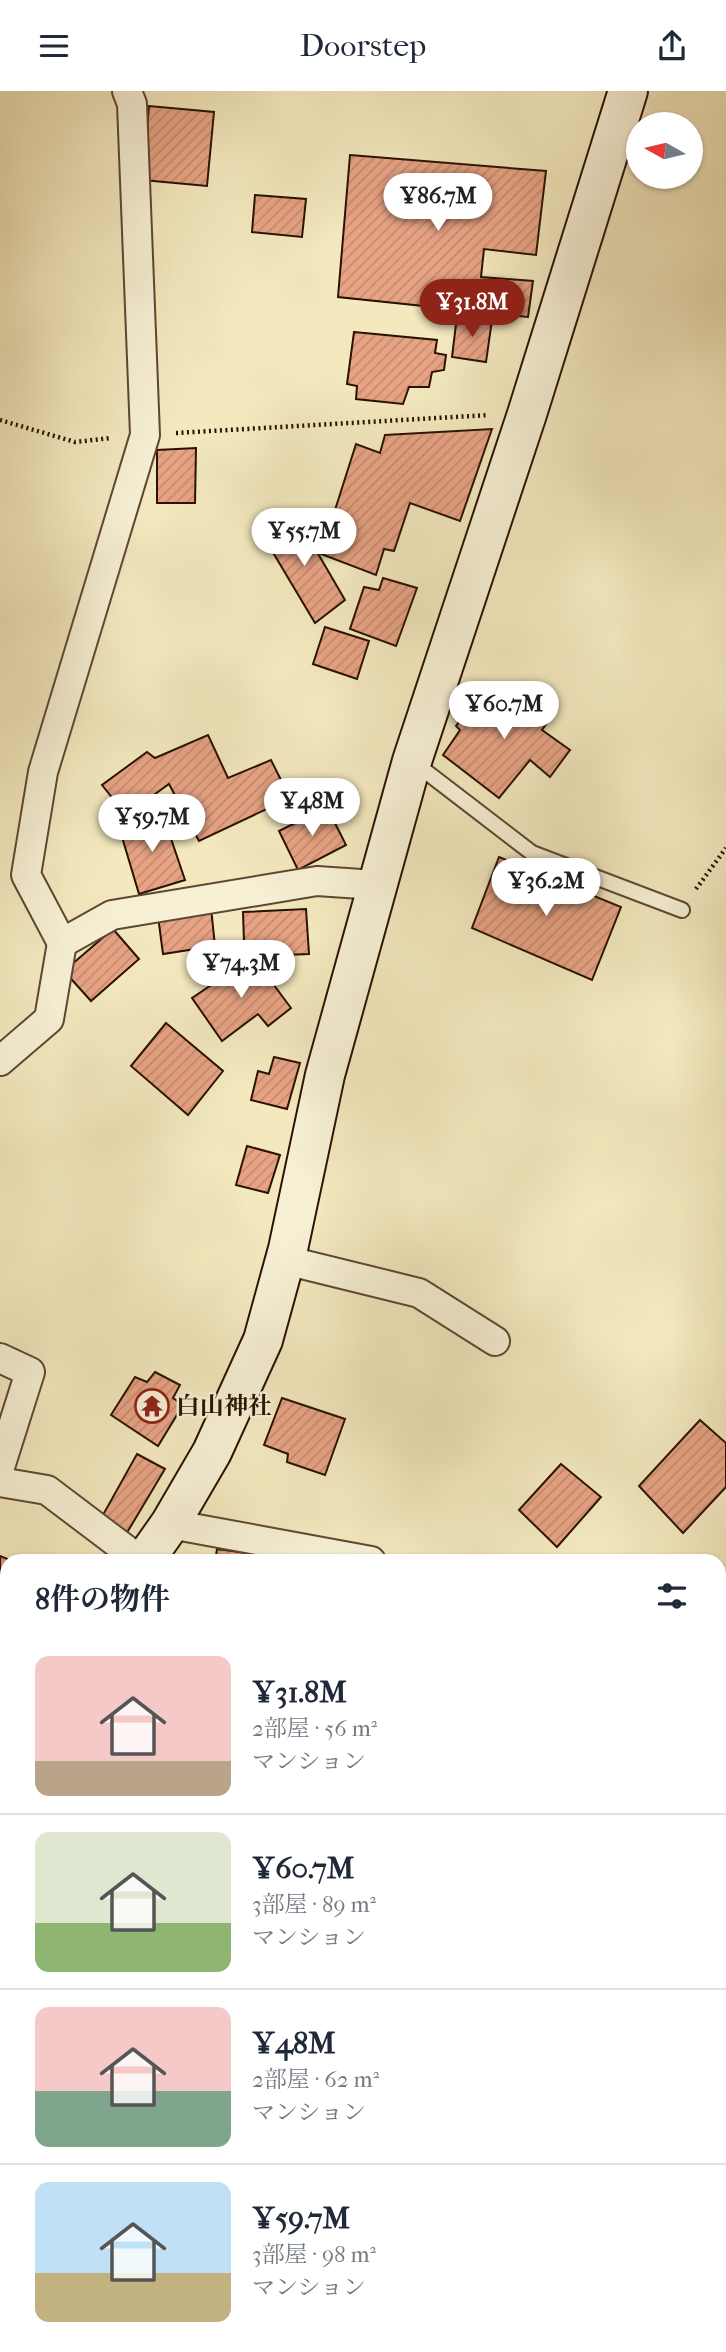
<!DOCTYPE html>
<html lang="ja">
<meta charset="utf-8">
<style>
body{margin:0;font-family:"IM FELL French Canon","Noto Serif JP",serif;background:#f6f6f7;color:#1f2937;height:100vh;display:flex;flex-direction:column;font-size:26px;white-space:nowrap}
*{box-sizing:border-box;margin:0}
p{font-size:23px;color:#747a83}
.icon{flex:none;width:38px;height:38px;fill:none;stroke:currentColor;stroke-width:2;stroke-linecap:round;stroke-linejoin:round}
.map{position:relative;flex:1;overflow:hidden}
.sheet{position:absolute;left:0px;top:1463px;width:726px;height:798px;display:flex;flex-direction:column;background:#fff;border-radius:21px 21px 0 0;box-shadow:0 2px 5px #0004}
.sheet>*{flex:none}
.needle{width:46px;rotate:278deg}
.tools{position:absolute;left:626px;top:21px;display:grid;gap:14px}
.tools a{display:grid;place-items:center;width:77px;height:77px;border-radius:50%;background:#fff;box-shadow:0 2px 5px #0004;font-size:35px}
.price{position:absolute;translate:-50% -60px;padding:0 16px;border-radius:24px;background:#fff;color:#222;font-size:23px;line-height:46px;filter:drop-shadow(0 2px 4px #0008)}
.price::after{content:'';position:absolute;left:50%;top:42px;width:21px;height:16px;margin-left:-10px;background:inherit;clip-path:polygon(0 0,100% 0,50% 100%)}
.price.selected{background:#8f2418;color:#fff}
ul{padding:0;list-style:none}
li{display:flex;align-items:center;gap:21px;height:175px;padding:0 35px}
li+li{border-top:2px solid #e0e1e3}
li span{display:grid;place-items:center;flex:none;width:196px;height:140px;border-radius:14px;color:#555}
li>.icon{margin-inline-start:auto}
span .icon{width:84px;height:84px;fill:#fffc;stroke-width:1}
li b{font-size:30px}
h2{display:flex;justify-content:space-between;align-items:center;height:84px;padding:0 35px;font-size:30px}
header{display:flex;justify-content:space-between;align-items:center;height:91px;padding:0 35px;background:#fff;font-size:32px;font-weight:600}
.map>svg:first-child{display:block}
.building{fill:url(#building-hatch);stroke:#291204;stroke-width:2}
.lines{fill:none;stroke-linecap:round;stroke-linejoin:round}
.lane-casing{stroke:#5c4832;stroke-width:18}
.street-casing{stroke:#5c4832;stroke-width:32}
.secondary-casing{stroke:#291204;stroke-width:42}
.highway-casing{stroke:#291204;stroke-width:42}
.path{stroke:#291204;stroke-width:4.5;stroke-dasharray:2 3.5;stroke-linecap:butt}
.lane{stroke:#f7f0d5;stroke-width:14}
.street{stroke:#f7f0d5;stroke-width:28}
.secondary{stroke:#f7f0d5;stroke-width:38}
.highway{stroke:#f3e8be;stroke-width:38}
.labels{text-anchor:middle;stroke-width:5;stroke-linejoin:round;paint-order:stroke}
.poi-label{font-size:24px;font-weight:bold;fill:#291204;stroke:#f7f0d5;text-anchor:start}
</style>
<header><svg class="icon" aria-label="menu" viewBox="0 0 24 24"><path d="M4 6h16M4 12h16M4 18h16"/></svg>Doorstep<svg class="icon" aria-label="share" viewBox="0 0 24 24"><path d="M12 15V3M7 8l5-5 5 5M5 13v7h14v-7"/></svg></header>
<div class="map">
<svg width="726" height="2261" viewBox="0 0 726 2261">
<defs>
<pattern id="building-hatch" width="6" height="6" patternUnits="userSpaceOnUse" patternTransform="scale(1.75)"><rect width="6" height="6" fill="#e7a384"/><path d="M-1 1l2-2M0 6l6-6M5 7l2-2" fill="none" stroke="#c68b70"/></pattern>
</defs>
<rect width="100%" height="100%" fill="#f3e8be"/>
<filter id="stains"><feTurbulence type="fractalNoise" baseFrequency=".00286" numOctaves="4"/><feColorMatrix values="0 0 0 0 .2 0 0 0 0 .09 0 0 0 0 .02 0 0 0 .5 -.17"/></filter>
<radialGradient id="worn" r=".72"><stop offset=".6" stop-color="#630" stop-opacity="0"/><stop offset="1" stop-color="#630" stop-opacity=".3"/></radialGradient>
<g class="building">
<polygon points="149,15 214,21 207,95 143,89"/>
<polygon points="350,64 546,80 536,164 484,158 481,186 533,190 528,226 338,206"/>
<polygon points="255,104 306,108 302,146 252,141"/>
<polygon points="457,225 492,229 486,271 452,266"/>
<polygon points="354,241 437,249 435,262 446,264 444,279 432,281 429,296 409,296 403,313 356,308 357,295 347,293"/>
<polygon points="492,338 460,430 410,412 394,460 384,458 376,484 321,463 356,353 380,362 385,344"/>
<polygon points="196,357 195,412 157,412 157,359"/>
<polygon points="295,423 345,509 315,532 262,443"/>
<polygon points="383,487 417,497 396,555 350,538 364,496 379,499"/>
<polygon points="325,536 369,550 357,588 313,573"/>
<polygon points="486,593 518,617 531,603 554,622 542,639 570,659 550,686 530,669 499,707 443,664 460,639 456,635"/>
<polygon points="208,644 228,687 271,669 290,707 199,750 169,693 126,724 102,694 147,661 155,667"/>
<polygon points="327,716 346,754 298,779 279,740"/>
<polygon points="163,724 185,789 139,803 119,736"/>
<polygon points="499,766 621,816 592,889 472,837"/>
<polygon points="211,817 215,855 163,863 158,825"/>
<polygon points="306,818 309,863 258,865 257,850 244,851 243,821"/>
<polygon points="113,838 139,868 91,910 64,880"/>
<polygon points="253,866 291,917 268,935 258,923 222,950 192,907"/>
<polygon points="166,932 223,980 188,1024 131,975"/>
<polygon points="274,966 300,972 287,1018 251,1009 258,980 269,983"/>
<polygon points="247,1055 280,1064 268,1102 236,1094"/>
<polygon points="155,1281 180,1294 173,1307 183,1314 158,1355 111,1324 135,1286 147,1291"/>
<polygon points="282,1307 345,1328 325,1384 287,1371 288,1363 264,1354"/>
<polygon points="700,1329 726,1352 726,1396 683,1442 639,1395"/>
<polygon points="137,1363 165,1378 125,1445 99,1431"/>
<polygon points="561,1373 601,1406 557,1456 519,1419"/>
<polygon points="217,1458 254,1463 253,1470 215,1470"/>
<polygon points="0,1465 12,1470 7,1470 7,1532 0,1528"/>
</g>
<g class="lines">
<g class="lane-casing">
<polyline id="lane" points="416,673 532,762 682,819"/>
</g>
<g class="street-casing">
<g id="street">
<polyline points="62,852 26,784 43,681 145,344 132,13 127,0"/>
<polyline points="0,970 49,928 62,852 112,824 317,790 376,794"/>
<polyline points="285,1169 419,1202 495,1250"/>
<polyline points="0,1267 30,1281 0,1376"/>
<polyline points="0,1391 47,1399 141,1470"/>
<polyline points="170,1433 371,1470"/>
<polyline points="719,1562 726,1564"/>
<polyline points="719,1985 721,1942"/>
<polyline points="706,2261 706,2254"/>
</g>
</g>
<g class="secondary-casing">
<g id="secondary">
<polyline points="144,1470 170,1433 212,1361 263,1249 288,1158 325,984 412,670 527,323 628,0"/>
<polyline points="0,1677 7,1667"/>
</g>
</g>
<g class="highway-casing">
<g id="highway">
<polyline points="0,1874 7,1874"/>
<polyline points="719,1892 726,1892"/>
<polyline points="0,1929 7,1929"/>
<polyline points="719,1942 726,1942"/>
</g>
</g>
<g class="path">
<polyline points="0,329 75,351 111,347"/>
<polyline points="176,342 489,324"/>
<polyline points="696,798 726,757"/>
</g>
<use href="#lane" class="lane"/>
<use href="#street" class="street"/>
<use href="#secondary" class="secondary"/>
<use href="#highway" class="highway"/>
</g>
<defs>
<g id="temple-ring" transform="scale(1.75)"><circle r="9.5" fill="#f7f0d5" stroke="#8f2418" stroke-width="1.5"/><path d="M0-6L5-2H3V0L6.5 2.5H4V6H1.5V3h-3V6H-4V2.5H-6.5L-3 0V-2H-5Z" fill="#8f2418"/></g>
</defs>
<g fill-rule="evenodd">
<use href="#temple-ring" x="152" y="1315"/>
</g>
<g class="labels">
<g class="poi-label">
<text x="176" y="1323">白山神社</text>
</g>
</g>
<rect width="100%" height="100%" filter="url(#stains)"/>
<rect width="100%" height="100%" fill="url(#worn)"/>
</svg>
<div class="tools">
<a><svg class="needle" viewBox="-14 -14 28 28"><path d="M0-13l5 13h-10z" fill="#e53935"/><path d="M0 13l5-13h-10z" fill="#747a83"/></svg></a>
</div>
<b class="price" style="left:438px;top:142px">¥86.7M</b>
<b class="price selected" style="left:472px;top:248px">¥31.8M</b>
<b class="price" style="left:304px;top:477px">¥55.7M</b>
<b class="price" style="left:504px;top:650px">¥60.7M</b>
<b class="price" style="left:312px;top:747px">¥48M</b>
<b class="price" style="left:152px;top:763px">¥59.7M</b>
<b class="price" style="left:546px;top:827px">¥36.2M</b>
<b class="price" style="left:241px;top:909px">¥74.3M</b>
<section class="sheet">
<h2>8件の物件<svg class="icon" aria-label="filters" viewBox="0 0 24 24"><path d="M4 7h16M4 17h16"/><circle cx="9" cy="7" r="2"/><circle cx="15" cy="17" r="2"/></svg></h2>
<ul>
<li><span style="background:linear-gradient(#f6c9c9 75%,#b9a48a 0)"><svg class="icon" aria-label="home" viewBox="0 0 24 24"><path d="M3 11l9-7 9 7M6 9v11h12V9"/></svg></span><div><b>¥31.8M</b><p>2部屋 · 56 m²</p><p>マンション</p></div></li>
<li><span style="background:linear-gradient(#dfe7d0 65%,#8fb573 0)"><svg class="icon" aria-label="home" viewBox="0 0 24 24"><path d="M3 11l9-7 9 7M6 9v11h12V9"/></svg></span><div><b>¥60.7M</b><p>3部屋 · 89 m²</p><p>マンション</p></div></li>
<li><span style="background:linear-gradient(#f6c9c9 60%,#7fa58c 0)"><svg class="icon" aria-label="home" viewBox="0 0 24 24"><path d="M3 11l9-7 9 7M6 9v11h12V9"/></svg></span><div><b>¥48M</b><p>2部屋 · 62 m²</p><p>マンション</p></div></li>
<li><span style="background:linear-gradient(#bfe0f5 65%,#c2b280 0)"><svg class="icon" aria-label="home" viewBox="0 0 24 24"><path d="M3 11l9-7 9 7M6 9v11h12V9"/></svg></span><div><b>¥59.7M</b><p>3部屋 · 98 m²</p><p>マンション</p></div></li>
</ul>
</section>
</div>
